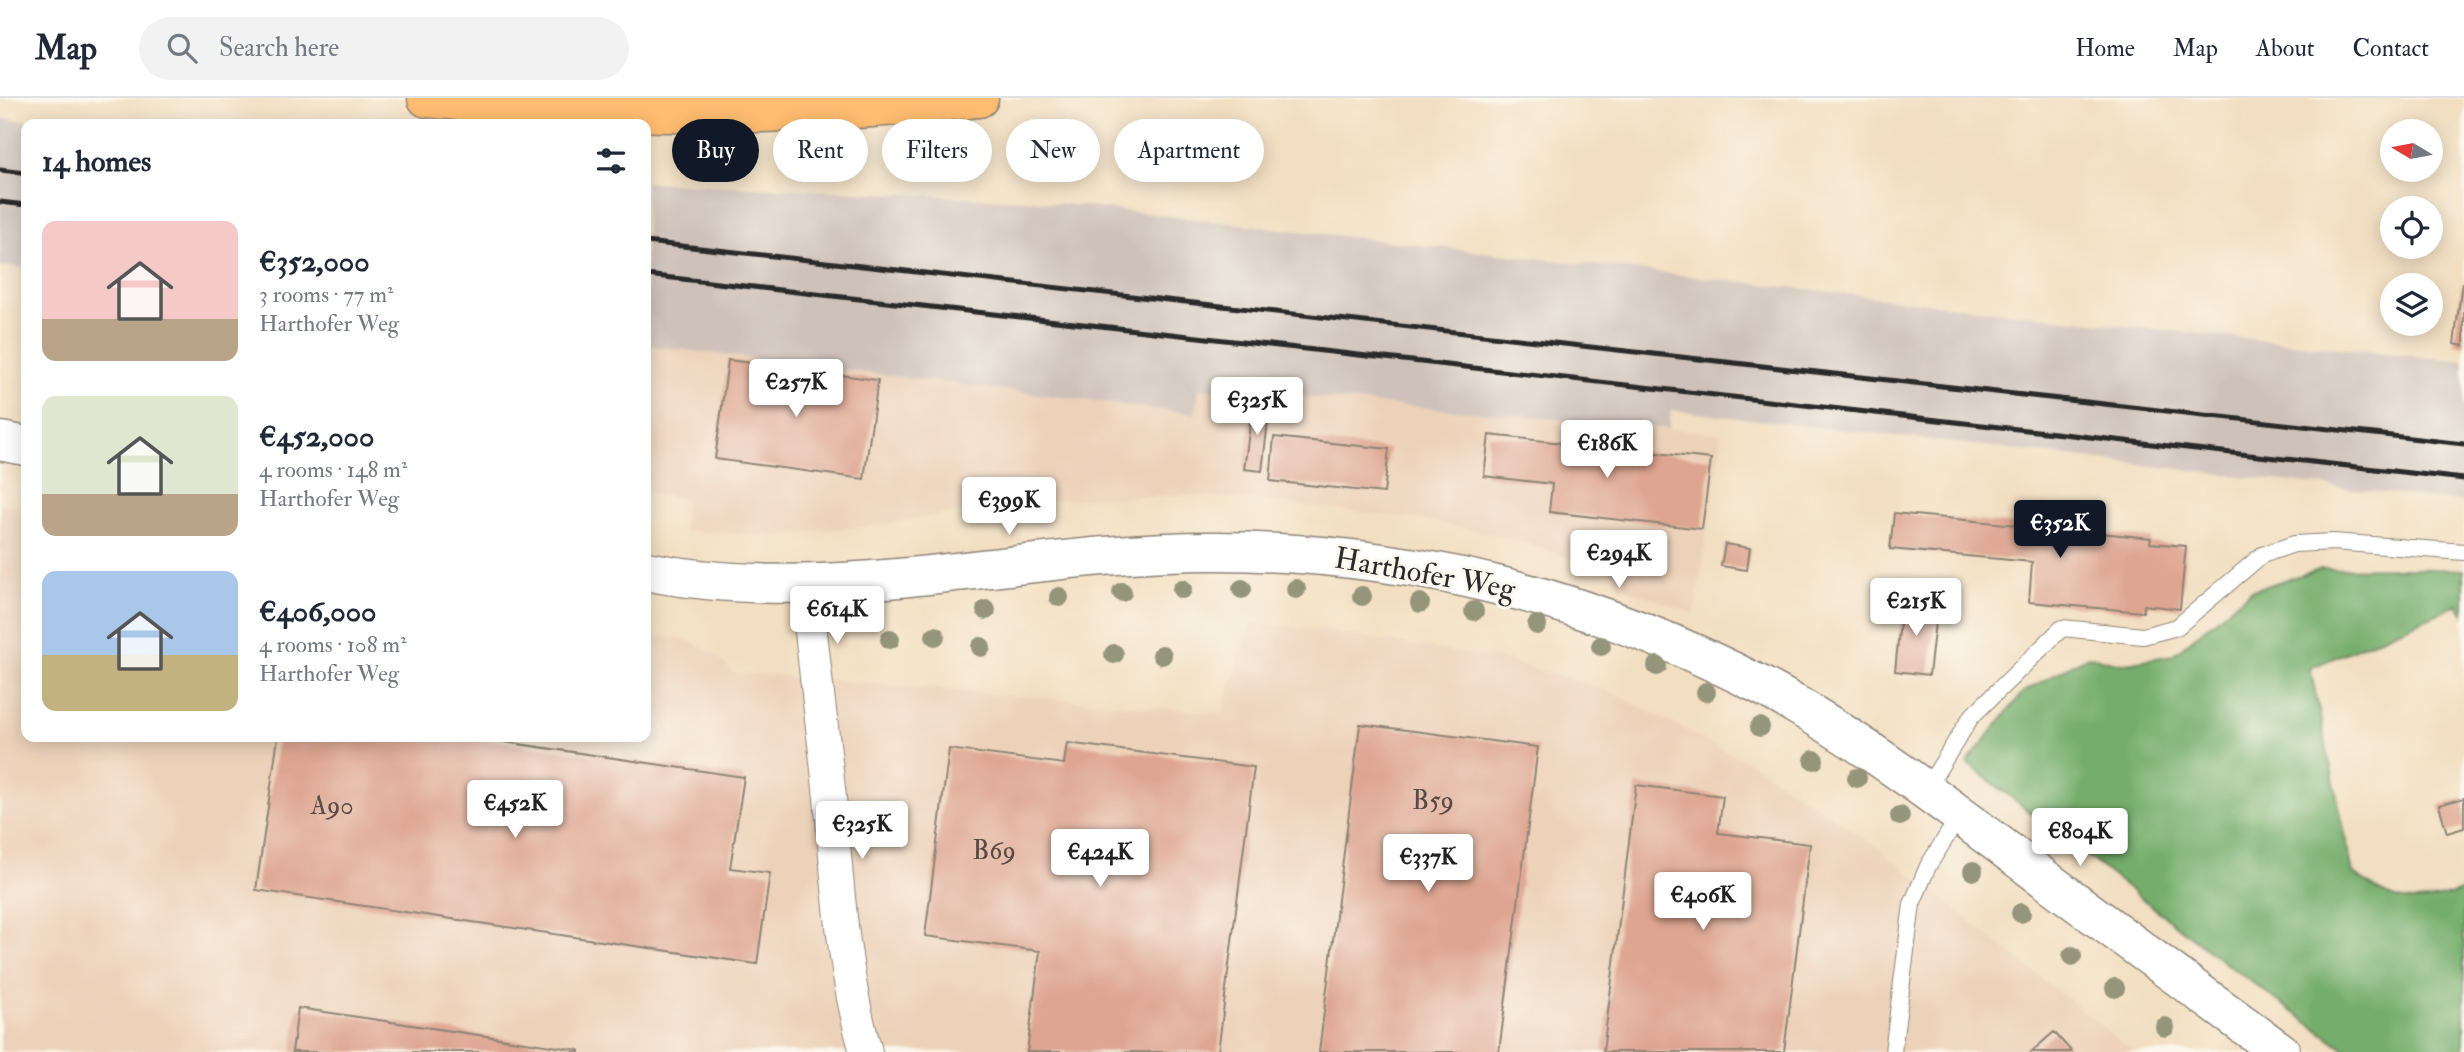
<!DOCTYPE html>
<meta charset="utf-8">
<style>
body{margin:0;font-family:"IM FELL Double Pica",serif;background:#f2f2f3;color:#1f2937;height:100vh;display:flex;flex-direction:column;font-size:26px;white-space:nowrap}
*{box-sizing:border-box;margin:0}
p{font-size:23px;color:#747a83}
.icon{flex:none;width:38px;height:38px;fill:none;stroke:currentColor;stroke-width:2;stroke-linecap:round;stroke-linejoin:round}
.map{position:relative;flex:1;overflow:hidden}
.side{position:absolute;left:21px;top:21px;width:630px;height:623px;display:flex;flex-direction:column;background:#fff;border-radius:14px;box-shadow:0 4px 18px #0003}
.side>*{flex:none}
.guide{position:absolute;left:672px;top:21px;width:665px;height:63px;display:flex;gap:14px}
.needle{width:46px;rotate:280deg}
.fabs{position:absolute;left:2380px;top:21px;display:grid;gap:14px}
.fabs a{display:grid;place-items:center;width:63px;height:63px;border-radius:50%;background:#fff;box-shadow:0 4px 18px #0003;font-size:35px}
.price{position:absolute;translate:-50% -60px;padding:0 16px;border-radius:7px;background:#fff;color:#222;font-size:23px;line-height:46px;filter:drop-shadow(0 2px 4px #0008)}
.price::after{content:'';position:absolute;left:50%;top:42px;width:21px;height:16px;margin-left:-10px;background:inherit;clip-path:polygon(0 0,100% 0,50% 100%)}
.price.current{background:#111827;color:#fff}
ul{padding:0;list-style:none}
li{display:flex;align-items:center;gap:21px;height:175px;padding:0 21px}
li span{display:grid;place-items:center;flex:none;width:196px;height:140px;border-radius:14px;color:#555}
li>.icon{margin-inline-start:auto}
span .icon{width:84px;height:84px;fill:#fffc;stroke-width:1}
li b{font-size:30px}
h2{display:flex;justify-content:space-between;align-items:center;height:84px;padding:0 21px;font-size:30px}
.pill{padding:0 24px;border-radius:32px;background:#fff;box-shadow:0 4px 18px #0003;font-size:24px;line-height:63px}
.pill.current{background:#111827;color:#fff}
header{display:flex;align-items:center;gap:42px;box-sizing:border-box;height:98px;padding:0 35px;background:#fff;border-bottom:2px solid #e0e1e3}
header strong{font-size:33px}
nav{display:flex;gap:38px;margin-inline-start:auto;font-size:24px}
.search{width:490px;height:63px;background:#f2f2f3;display:flex;align-items:center;gap:18px;box-sizing:border-box;padding:0 24px;border-radius:38px;color:#747a83;font-size:26px}
.map>svg:first-child{display:block}
.built{fill:#edd2ba}
.industrial{fill:#cec1ba}
.forest{fill:#74ad6c;stroke:#506c4c;stroke-width:2}
.building{fill:#dea591}
.lines{fill:none;stroke-linecap:round;stroke-linejoin:round}
.service-casing{stroke:#8e8476;stroke-width:18}
.minor-casing{stroke:#8e8476;stroke-width:34}
.tertiary-casing{stroke:#8e8476;stroke-width:41}
.primary-casing{stroke:#8e8476;stroke-width:41}
.service{stroke:#fff;stroke-width:16}
.minor{stroke:#fff;stroke-width:32}
.tertiary{stroke:#fff;stroke-width:38}
.primary{stroke:#fdbc70;stroke-width:38}
.rail{stroke:#2b2b2b;stroke-width:5}
.tree{fill:#95957b}
.labels{text-anchor:middle;stroke-width:6;stroke-linejoin:round;paint-order:stroke}
.number-label{font-size:26px;fill:#584a44}
.street-label{font-size:30px;fill:#2b2b2b;stroke:#fbf7ec}
</style>
<header>
<strong>Map</strong>
<div class="search"><svg class="icon" aria-label="search" viewBox="0 0 24 24"><circle cx="10" cy="10" r="6"/><path d="M15 15l6 6"/></svg>Search here</div>
<nav><a>Home</a><a>Map</a><a>About</a><a>Contact</a></nav>
</header>
<div class="map">
<svg width="2464" height="954" viewBox="0 0 2464 954">
<rect width="100%" height="100%" fill="#fbf7ec"/>
<filter id="ink" filterUnits="userSpaceOnUse"><feTurbulence type="fractalNoise" baseFrequency=".0143" numOctaves="2"/><feDisplacementMap in="SourceGraphic" scale="14" xChannelSelector="R" yChannelSelector="G"/><feConvolveMatrix kernelMatrix="1 2 1 2 8 2 1 2 1" color-interpolation-filters="sRGB"/></filter>
<filter id="wash" filterUnits="userSpaceOnUse"><feTurbulence type="fractalNoise" baseFrequency=".00686" numOctaves="4" result="noise"/><feDisplacementMap in="SourceGraphic" scale="28" xChannelSelector="R" yChannelSelector="G"/><feGaussianBlur stdDeviation="1.57" result="paint"/><feColorMatrix in="noise" values="0 0 0 0 0 0 0 0 0 0 0 0 0 0 0 0 0 1.4 0 .05"/><feComposite in="paint" operator="in"/></filter>
<g filter="url(#wash)">
<rect width="100%" height="100%" fill="#f2dec0"/>
<g class="built">
<polygon points="646,247 1195,316 1199,290 1722,336 1695,516 1620,488 1612,474 1502,438 1423,422 1255,402 1185,397 1035,403 863,429 780,437 683,433 686,401 646,395"/>
<polygon points="0,406 26,411 26,639 646,639 646,535 689,543 714,556 733,574 1222,615 1250,525 1325,533 1508,563 1607,592 1757,669 1875,747 2134,954 0,954"/>
</g>
<g class="industrial">
<polygon points="0,20 52,26 26,26 26,170 0,168"/>
<polygon points="646,84 1029,102 2126,228 2464,263 2464,404 1671,312 1669,331 1199,290 1195,316 646,247"/>
</g>
<path class="forest" d="M2404,470L2464,472V517L2458,507L2310,570L2353,775C2393,806 2416,811 2464,792V954H2349L2229,868L1967,665L2023,594L2088,558L2121,566L2173,557L2250,493L2320,471Z"/>
<g id="blocks">
<g class="building">
<polygon points="2462,185 2464,185 2464,248 2454,246"/>
<polygon points="728,262 878,282 864,381 715,361"/>
<polygon points="1253,305 1270,307 1262,373 1244,371"/>
<polygon points="1489,337 1711,361 1702,431 1549,414 1552,386 1484,378"/>
<polygon points="1274,339 1389,351 1384,395 1270,383"/>
<polygon points="1894,415 2151,440 2150,445 2186,448 2180,511 2144,507 2143,514 2029,504 2032,464 1890,451"/>
<polygon points="1725,446 1750,450 1747,472 1721,468"/>
<polygon points="1902,504 1937,507 1929,577 1895,573"/>
<polygon points="1360,626 1538,649 1499,954 1319,954"/>
<polygon points="278,639 470,639 744,679 730,770 770,775 757,866 256,792"/>
<polygon points="1067,645 1254,669 1218,954 1027,954 1040,853 925,838 949,651 1064,666"/>
<polygon points="1636,687 1723,698 1718,735 1810,746 1784,954 1603,954"/>
<polygon points="2464,700 2464,730 2447,735 2439,707"/>
<polygon points="298,910 579,952 579,954 292,954"/>
<polygon points="2054,934 2072,954 2031,954"/>
</g>
</g>
</g>
<g filter="url(#ink)">
<use href="#blocks" fill-opacity="0" stroke="#8e8476" stroke-width="2"/>
<g class="lines">
<g class="service-casing">
<g id="service">
<polyline points="1925,693 1971,619 2062,530 2143,538 2177,529 2262,457 2294,446 2333,444 2464,454"/>
<polyline points="1893,954 1912,806 1928,768 1960,717"/>
</g>
</g>
<g class="minor-casing">
<path id="minor" d="M807,488C812,559 823,629 830,700C838,786 842,871 866,954"/>
</g>
<g class="tertiary-casing">
<g id="tertiary">
<polyline points="0,343 26,348"/>
<path d="M646,473C836,511 1024,452 1215,453C1411,454 1589,498 1764,589C1858,639 1944,705 2029,769C2113,832 2197,893 2281,954"/>
</g>
</g>
<g class="primary-casing">
<path id="primary" d="M427,0C615,18 791,23 979,0"/>
</g>
<use href="#service" class="service"/>
<use href="#minor" class="minor"/>
<use href="#tertiary" class="tertiary"/>
<use href="#primary" class="primary"/>
<g class="rail">
<polyline points="0,72 26,75"/>
<polyline points="0,104 26,107"/>
<polyline points="646,144 2464,346"/>
<polyline points="646,177 2464,381"/>
</g>
</g>
<g class="tree">
<circle cx="1182" cy="491" r="10"/>
<circle cx="1242" cy="491" r="10"/>
<circle cx="1296" cy="491" r="10"/>
<circle cx="1122" cy="494" r="10"/>
<circle cx="1362" cy="498" r="10"/>
<circle cx="1059" cy="499" r="10"/>
<circle cx="1420" cy="505" r="10"/>
<circle cx="986" cy="512" r="10"/>
<circle cx="1474" cy="513" r="10"/>
<circle cx="1537" cy="527" r="10"/>
<circle cx="935" cy="538" r="10"/>
<circle cx="890" cy="541" r="10"/>
<circle cx="1601" cy="548" r="10"/>
<circle cx="981" cy="549" r="10"/>
<circle cx="1114" cy="556" r="10"/>
<circle cx="1162" cy="557" r="10"/>
<circle cx="1657" cy="568" r="10"/>
<circle cx="1706" cy="594" r="10"/>
<circle cx="1760" cy="629" r="10"/>
<circle cx="1814" cy="662" r="10"/>
<circle cx="1857" cy="680" r="10"/>
<circle cx="1900" cy="718" r="10"/>
<circle cx="1973" cy="773" r="10"/>
<circle cx="2021" cy="815" r="10"/>
<circle cx="2072" cy="858" r="10"/>
<circle cx="2115" cy="890" r="10"/>
<circle cx="2165" cy="929" r="10"/>
</g>
</g>
<g class="labels">
<g class="number-label">
<text x="1433" y="711">B59</text>
<text x="332" y="716">A90</text>
<text x="994" y="761">B69</text>
</g>
<g class="street-label">
<text transform="translate(1425 475) rotate(10)" y="10">Harthofer Weg</text>
</g>
</g>
</svg>
<div class="fabs">
<a><svg class="needle" viewBox="-14 -14 28 28"><path d="M0-13l5 13h-10z" fill="#e53935"/><path d="M0 13l5-13h-10z" fill="#747a83"/></svg></a>
<a><svg class="icon" aria-label="locate" viewBox="0 0 24 24"><circle cx="12" cy="12" r="6"/><path d="M12 2v4M12 18v4M2 12h4M18 12h4"/></svg></a>
<a><svg class="icon" aria-label="layers" viewBox="0 0 24 24"><path d="M12 4l9 5-9 5-9-5zM3 14l9 5 9-5"/></svg></a>
</div>
<b class="price" style="left:796px;top:321px">€257K</b>
<b class="price" style="left:1257px;top:339px">€325K</b>
<b class="price" style="left:1607px;top:382px">€186K</b>
<b class="price" style="left:1009px;top:439px">€399K</b>
<b class="price current" style="left:2060px;top:462px">€352K</b>
<b class="price" style="left:1619px;top:492px">€294K</b>
<b class="price" style="left:1916px;top:540px">€215K</b>
<b class="price" style="left:837px;top:548px">€614K</b>
<b class="price" style="left:515px;top:742px">€452K</b>
<b class="price" style="left:862px;top:763px">€325K</b>
<b class="price" style="left:2080px;top:770px">€804K</b>
<b class="price" style="left:1100px;top:791px">€424K</b>
<b class="price" style="left:1428px;top:796px">€337K</b>
<b class="price" style="left:1703px;top:834px">€406K</b>
<div class="guide">
<a class="pill current">Buy</a>
<a class="pill">Rent</a>
<a class="pill">Filters</a>
<a class="pill">New</a>
<a class="pill">Apartment</a>
</div>
<section class="side">
<h2>14 homes<svg class="icon" aria-label="filters" viewBox="0 0 24 24"><path d="M4 7h16M4 17h16"/><circle cx="9" cy="7" r="2"/><circle cx="15" cy="17" r="2"/></svg></h2>
<ul>
<li><span style="background:linear-gradient(#f6c9c9 70%,#b9a48a 0)"><svg class="icon" aria-label="home" viewBox="0 0 24 24"><path d="M3 11l9-7 9 7M6 9v11h12V9"/></svg></span><div><b>€352,000</b><p>3 rooms · 77 m²</p><p>Harthofer Weg</p></div></li>
<li><span style="background:linear-gradient(#dfe7d0 70%,#b9a48a 0)"><svg class="icon" aria-label="home" viewBox="0 0 24 24"><path d="M3 11l9-7 9 7M6 9v11h12V9"/></svg></span><div><b>€452,000</b><p>4 rooms · 148 m²</p><p>Harthofer Weg</p></div></li>
<li><span style="background:linear-gradient(#a9c7e8 60%,#c2b280 0)"><svg class="icon" aria-label="home" viewBox="0 0 24 24"><path d="M3 11l9-7 9 7M6 9v11h12V9"/></svg></span><div><b>€406,000</b><p>4 rooms · 108 m²</p><p>Harthofer Weg</p></div></li>
</ul>
</section>
</div>
